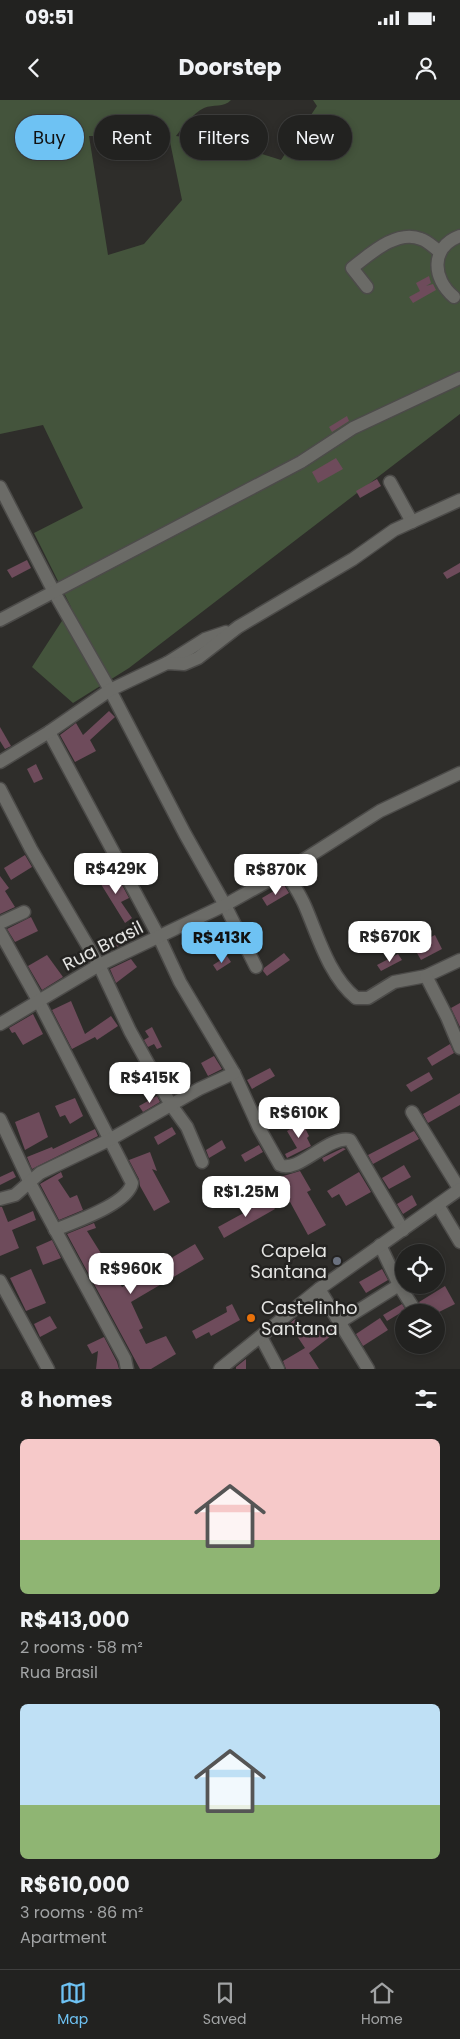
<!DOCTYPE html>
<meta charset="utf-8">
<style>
body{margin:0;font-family:Poppins,sans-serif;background:#2e2f2d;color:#f1f3f6;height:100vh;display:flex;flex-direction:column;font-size:19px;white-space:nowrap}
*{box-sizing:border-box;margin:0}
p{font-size:16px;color:#a2a4a5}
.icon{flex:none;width:28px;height:28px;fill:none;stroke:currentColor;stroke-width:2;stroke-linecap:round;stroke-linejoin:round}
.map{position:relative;height:1269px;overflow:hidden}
.details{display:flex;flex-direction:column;background:#222220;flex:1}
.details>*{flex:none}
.banner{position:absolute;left:15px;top:15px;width:430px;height:45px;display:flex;gap:10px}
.fabs{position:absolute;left:395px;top:1144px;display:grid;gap:10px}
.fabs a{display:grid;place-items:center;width:50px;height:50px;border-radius:50%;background:#222220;box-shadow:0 2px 8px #0003,0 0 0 1px #3f3f3e;font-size:25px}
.price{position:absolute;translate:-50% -42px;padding:0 11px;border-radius:10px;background:#fff;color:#222;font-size:16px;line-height:32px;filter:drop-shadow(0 1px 2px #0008)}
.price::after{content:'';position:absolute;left:50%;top:30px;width:15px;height:11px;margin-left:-8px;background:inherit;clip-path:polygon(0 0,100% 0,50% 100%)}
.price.selected{background:#6ec2f3;color:#111}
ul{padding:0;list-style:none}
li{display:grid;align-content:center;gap:10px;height:265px;padding:0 20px}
li span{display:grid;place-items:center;height:155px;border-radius:8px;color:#555}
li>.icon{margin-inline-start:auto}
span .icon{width:90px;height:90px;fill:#fffc;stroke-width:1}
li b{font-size:21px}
h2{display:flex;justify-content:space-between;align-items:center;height:60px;padding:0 20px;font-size:21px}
.pill{padding:0 18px;border-radius:22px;background:#222220;box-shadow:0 2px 8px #0003,0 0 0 1px #3f3f3e;font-size:18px;line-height:45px}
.pill.selected{background:#6ec2f3;color:#111}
.status{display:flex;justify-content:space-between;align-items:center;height:35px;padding:0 25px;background:#222220;direction:ltr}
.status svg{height:14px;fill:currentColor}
header{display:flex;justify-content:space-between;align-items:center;height:65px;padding:0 20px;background:#222220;font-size:22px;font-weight:700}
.tab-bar{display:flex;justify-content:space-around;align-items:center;height:70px;border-top:1px solid #3f3f3e;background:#222220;font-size:14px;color:#a2a4a5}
.tab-bar a{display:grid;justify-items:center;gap:2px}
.tab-bar .selected{color:#6ec2f3}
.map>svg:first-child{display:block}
.green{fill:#44543c;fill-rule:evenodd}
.building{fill:#6e4b5b}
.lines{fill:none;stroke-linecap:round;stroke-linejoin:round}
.minor-casing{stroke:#4c4b49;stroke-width:15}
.minor{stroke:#6b6b67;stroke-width:12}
.worship-dot{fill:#6b7280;stroke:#242321;stroke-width:2}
.food-dot{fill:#e8710a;stroke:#242321;stroke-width:2}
.labels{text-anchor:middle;stroke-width:5;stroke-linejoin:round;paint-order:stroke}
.street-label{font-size:18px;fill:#e4e4e2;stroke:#242321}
.poi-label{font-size:18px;fill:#e4e4e2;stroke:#242321;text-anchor:end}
</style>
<div class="status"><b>09:51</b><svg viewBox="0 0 49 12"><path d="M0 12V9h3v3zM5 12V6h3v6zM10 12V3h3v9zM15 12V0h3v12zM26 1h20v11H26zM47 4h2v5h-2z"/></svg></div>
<header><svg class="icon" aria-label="back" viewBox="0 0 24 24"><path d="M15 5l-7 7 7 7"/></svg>Doorstep<svg class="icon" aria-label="person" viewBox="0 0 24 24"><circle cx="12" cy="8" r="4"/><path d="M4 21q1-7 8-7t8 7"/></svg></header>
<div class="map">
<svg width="460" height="1269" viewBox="0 0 460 1269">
<rect width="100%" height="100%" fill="#2e2d2a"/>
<path class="green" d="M0,0H231C224,8 213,4 204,8C193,13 183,27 176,36L224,42L281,60L317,6L313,0H460V314L129,568L73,603L32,567L71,507L34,433L83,408L43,325L0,334ZM89,36L169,37L182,100L144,144L108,155Z"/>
<g class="building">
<polygon points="429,176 431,183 426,186 433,184 436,190 413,203 409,197 420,191 416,183"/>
<polygon points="347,316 349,321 332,332 329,327"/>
<polygon points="336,358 343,369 318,383 312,372"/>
<polygon points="377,379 381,386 360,398 356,391"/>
<polygon points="27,460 31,468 12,478 7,470"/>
<polygon points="460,463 460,472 447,479 443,473"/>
<polygon points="109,611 115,617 90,640 96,651 75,662 60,635 76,623 83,635"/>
<polygon points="0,627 11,646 5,649 0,641"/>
<polygon points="36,664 43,679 34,683 27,669"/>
<polygon points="25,755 32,767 11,780 4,768"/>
<polygon points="115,772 129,798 121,802 132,818 125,823 99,781"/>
<polygon points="0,776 9,788 5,791 15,807 0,814"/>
<polygon points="284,785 289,793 267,806 262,798"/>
<polygon points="31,817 38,831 15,842 7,829"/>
<polygon points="435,835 442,849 421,860 413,846"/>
<polygon points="119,840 123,844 102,854 100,850"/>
<polygon points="284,853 290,860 267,876 263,871 264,868"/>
<polygon points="398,854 402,860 381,871 377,865"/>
<polygon points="47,855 63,877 42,890 28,866"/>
<polygon points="227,856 231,862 217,871 213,865"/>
<polygon points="131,859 137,867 116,883 110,869"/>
<polygon points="71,901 85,934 111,916 118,926 97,940 95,937 72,949 52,910"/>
<polygon points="460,903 460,927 451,908"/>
<polygon points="33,914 43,934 23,945 15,932 12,933 9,928"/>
<polygon points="152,927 162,947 157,949 154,944 148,947 144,940 149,937 145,931"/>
<polygon points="450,944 454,953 432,966 427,958"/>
<polygon points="214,956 222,969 208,976 201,963"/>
<polygon points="270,968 275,976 252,989 247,980"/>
<polygon points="429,972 433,979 411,992 406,985"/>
<polygon points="178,978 184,988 174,994 168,984"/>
<polygon points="460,993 460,1005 428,1023 423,1014"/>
<polygon points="157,996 160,1002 143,1012 139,1006"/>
<polygon points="75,998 83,1016 70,1024 65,1015 60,1017 55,1006"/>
<polygon points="39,1012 48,1037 25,1050 15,1022"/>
<polygon points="302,1022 309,1036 307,1038 311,1046 287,1058 285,1054 297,1048 287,1031"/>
<polygon points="172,1027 176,1034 158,1045 154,1037"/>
<polygon points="95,1029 98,1036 32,1069 27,1057 52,1047 53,1049"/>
<polygon points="414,1031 419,1039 373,1064 368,1055"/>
<polygon points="222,1040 226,1048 209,1058 206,1050"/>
<polygon points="259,1045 263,1052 245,1062 241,1055"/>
<polygon points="343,1048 346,1049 324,1062 322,1058"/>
<polygon points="150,1052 157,1071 152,1069 170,1102 154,1111 140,1086 139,1079 129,1060"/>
<polygon points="404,1065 411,1077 389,1089 382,1078"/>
<polygon points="13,1071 16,1077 0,1085 0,1077"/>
<polygon points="300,1071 311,1090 307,1092 326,1125 308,1135 277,1078"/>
<polygon points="61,1072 63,1077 58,1080 70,1098 77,1095 83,1110 59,1120 40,1084"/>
<polygon points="359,1072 371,1092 346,1106 339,1094 332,1098 327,1091"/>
<polygon points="412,1095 417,1105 403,1114 397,1104"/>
<polygon points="269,1099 275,1109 224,1138 218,1127"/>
<polygon points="0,1107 2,1107 8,1122 33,1111 36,1120 12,1130 19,1148 0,1156"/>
<polygon points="94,1123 96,1128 87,1131 122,1187 195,1144 204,1159 131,1202 143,1228 139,1230 146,1244 166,1236 176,1254 151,1269 140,1269 67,1134"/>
<polygon points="52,1140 61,1158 43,1165 36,1147"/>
<polygon points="31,1169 46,1203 26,1211 10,1178"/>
<polygon points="382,1169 388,1180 366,1193 359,1182"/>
<polygon points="445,1186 455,1204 439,1212 424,1212 419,1202"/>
<polygon points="232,1204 240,1220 211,1236 209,1232 196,1239 192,1231 227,1212 226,1207"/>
<polygon points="402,1204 407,1212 402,1212 387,1221 383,1215"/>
<polygon points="50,1216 57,1228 40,1237 34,1224"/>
<polygon points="380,1218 388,1230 363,1246 356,1234"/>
<polygon points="295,1219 309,1238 331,1224 336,1232 309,1253 319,1269 286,1269 283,1261 305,1248 289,1224"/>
<polygon points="104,1237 117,1262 119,1269 96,1269 98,1251 92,1254 87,1245"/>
<polygon points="246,1259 246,1269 236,1269 236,1267"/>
</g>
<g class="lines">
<g class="minor-casing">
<g id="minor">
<path d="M367,187L352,168C370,154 397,129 421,139C428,141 434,148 440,152"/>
<path d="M454,197C432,179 430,147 460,136"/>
<polyline points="390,382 412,422"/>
<polyline points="0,387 54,492 110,590 185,734 225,805 256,867"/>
<polyline points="0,520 301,362 353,328 460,278"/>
<polyline points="167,563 205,539 226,532"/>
<path d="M49,632L159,837L180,882L234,973L259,1028L280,1065C298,1074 328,1035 350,1040L403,1130"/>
<polyline points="0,662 49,632 110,590 167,563 184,564 198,558 238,527 353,459 394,430 460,400"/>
<polyline points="0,689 31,749 99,865 130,931 171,1005 187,1027 202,1062"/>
<path d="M286,771C292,783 300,794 305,806C318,836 329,876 356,898H368L394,882L426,876L460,860"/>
<polyline points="0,823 24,812"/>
<path d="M0,832L39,902L132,1083C128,1104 74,1122 55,1130"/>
<polyline points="426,876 447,917 460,948"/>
<polyline points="0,924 99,865 225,805 286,771 380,711 460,673"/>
<polyline points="412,1012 460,1090"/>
<polyline points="0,1019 30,1083 125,1259 127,1269"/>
<polyline points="0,1099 15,1095 40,1073 109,1040 199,989 234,973"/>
<polyline points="438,1105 460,1142"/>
<polyline points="380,1145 399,1185 416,1212"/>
<polyline points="0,1181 48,1269"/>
<polyline points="319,1189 368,1269"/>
<polyline points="340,1222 399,1185"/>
<polyline points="261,1237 278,1269"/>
<polyline points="220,1269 319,1189 460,1089"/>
</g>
</g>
<use href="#minor" class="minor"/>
</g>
<circle class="worship-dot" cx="337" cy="1161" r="5"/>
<circle class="food-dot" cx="251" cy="1218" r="5"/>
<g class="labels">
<g class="street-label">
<text transform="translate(103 846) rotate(-27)" y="6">Rua Brasil</text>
</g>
<g class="poi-label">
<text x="327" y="1157">Capela<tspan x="327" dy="21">Santana</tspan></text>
<text x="261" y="1214" text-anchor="start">Castelinho<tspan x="261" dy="21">Santana</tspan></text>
</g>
</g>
</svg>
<div class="fabs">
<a><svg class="icon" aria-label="locate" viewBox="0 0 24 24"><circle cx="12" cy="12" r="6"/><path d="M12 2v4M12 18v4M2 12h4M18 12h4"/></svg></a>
<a><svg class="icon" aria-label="layers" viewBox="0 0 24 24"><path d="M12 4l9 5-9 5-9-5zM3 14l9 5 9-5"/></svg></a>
</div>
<b class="price" style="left:116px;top:795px">R$429K</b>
<b class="price" style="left:276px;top:796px">R$870K</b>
<b class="price" style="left:390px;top:863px">R$670K</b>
<b class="price selected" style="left:222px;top:864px">R$413K</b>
<b class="price" style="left:150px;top:1004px">R$415K</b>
<b class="price" style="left:299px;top:1039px">R$610K</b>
<b class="price" style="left:246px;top:1118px">R$1.25M</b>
<b class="price" style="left:131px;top:1195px">R$960K</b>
<div class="banner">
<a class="pill selected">Buy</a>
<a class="pill">Rent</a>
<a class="pill">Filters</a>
<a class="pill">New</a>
</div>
</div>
<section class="details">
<h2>8 homes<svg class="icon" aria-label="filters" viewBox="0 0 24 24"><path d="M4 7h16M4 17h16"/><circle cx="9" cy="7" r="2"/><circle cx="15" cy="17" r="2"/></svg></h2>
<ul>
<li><span style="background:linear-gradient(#f6c9c9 65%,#8fb573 0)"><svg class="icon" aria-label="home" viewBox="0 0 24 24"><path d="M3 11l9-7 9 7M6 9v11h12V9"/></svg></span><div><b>R$413,000</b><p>2 rooms · 58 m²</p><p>Rua Brasil</p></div></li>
<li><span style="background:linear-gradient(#bfe0f5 65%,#8fb573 0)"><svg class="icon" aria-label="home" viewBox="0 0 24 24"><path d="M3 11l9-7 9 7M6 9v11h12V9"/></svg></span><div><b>R$610,000</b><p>3 rooms · 86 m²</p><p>Apartment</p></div></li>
</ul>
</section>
<nav class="tab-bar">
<a class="selected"><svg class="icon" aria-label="map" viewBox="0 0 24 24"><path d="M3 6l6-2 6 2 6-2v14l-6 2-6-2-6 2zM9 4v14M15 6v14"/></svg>Map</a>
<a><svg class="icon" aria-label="saved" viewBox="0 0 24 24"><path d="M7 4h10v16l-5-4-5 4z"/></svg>Saved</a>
<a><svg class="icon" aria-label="home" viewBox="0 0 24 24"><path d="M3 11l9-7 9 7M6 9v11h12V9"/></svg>Home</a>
</nav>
